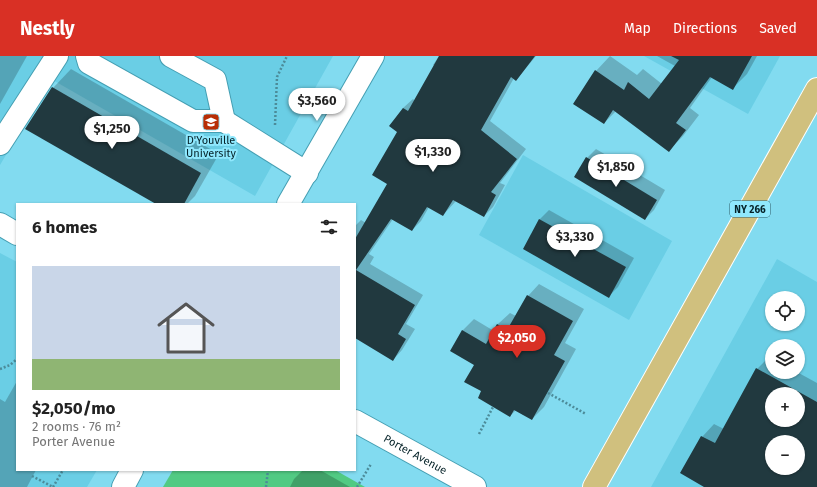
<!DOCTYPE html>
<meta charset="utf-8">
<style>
body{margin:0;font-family:"Fira Sans",sans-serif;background:#f6f6f6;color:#222;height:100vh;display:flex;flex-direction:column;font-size:15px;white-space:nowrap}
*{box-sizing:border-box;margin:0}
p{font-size:13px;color:#767676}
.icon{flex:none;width:22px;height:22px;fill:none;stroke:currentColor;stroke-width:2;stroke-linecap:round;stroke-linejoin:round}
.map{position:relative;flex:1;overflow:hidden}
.side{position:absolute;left:16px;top:147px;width:340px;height:268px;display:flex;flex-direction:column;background:#fff;border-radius:0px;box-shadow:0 1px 3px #0004}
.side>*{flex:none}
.tools{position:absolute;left:765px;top:235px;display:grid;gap:8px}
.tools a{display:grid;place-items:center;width:40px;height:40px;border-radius:50%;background:#fff;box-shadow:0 1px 3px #0004;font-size:20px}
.price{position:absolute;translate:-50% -34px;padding:0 9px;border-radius:14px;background:#fff;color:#222;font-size:13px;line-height:26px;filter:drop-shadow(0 1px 2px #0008)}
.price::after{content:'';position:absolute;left:50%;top:24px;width:12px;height:9px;margin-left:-6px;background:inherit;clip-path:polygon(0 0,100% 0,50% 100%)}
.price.on{background:#d93025;color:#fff}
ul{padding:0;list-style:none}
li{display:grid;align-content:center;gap:8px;height:212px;padding:0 16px}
li span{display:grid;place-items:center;height:124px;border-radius:0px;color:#555}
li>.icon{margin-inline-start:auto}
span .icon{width:72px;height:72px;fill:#fffc;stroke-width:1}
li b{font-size:17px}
h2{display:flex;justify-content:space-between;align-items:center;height:48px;padding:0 16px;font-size:17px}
header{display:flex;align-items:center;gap:24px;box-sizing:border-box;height:56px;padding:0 20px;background:#d93025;color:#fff}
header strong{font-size:19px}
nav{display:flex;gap:22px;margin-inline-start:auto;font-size:14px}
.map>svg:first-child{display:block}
.built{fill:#6acee5;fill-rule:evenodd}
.green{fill:#51ca83}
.shadow{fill:#0003;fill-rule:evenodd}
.building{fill:#21393f;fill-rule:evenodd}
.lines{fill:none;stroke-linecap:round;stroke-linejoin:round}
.minor-casing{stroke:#459fb3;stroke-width:24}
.major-casing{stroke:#fff;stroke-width:24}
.path{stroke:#4c8b99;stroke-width:2.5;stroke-dasharray:2 2;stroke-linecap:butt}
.minor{stroke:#fff;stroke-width:22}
.major{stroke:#d0c07e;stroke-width:22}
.labels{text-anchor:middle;stroke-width:4;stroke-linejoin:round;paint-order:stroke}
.shield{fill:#8fe8fd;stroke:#2e5d68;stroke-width:1}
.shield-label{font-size:10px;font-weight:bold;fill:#052228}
.poi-label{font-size:11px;fill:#052228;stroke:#8fe8fd}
.street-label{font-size:11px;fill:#052228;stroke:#8fe8fd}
</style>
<header>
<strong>Nestly</strong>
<nav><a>Map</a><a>Directions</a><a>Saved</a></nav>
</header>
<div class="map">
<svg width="817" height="431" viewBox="0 0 817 431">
<rect width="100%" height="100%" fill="#82dbf0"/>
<g class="built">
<polygon points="0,0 333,0 255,140 51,23 0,109"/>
<polygon points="644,0 780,0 748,58"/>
<polygon points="523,99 672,185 629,264 479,179"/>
<polygon points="0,197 17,206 17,414 97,414 87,431 0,431"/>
<path d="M777,203L817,226V431H651ZM772,242H798V268H772ZM772,290H798V316H772ZM772,338H798V364H772ZM772,386H798V412H772Z"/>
</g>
<polygon class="green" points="173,414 335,414 365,431 163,431"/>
<g class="shadow">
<polygon points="0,0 27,0 0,48"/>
<polygon points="439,0 536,0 516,24 514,22 490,65 526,93 500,127 505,129 493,151 484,160 456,145 443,159 429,151 421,165 412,174 393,163 369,198 374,201 370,208 423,239 406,268 415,273 402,294 393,304 355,281 355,170 361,164 366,167 388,127 398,76 390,70 403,52 413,43 415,45 435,10 433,9"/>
<polygon points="610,0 637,19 643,13 662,28 675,10 657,0 757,0 747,18 733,32 712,21 690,52 699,59 683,80 669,94 616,55 604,67 575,47 596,15"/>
<polygon points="71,13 219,98 195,140 187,148 158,148 53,32"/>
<polygon points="596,93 665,134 654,154 645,163 587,102"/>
<polygon points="549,154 634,202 618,231 609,240 524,193 540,163"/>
<polygon points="539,228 584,253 565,287 576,293 544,351 532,363 516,354 510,360 483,335 475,308 462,275 474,263 494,275 498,268 510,257 516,260 528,240"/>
<path d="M770,300L772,302V316H797L817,327V431H706L702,381L714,368L724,373L757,313ZM772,338H798V364H772ZM772,386H798V412H772Z"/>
<polygon points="17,325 17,414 36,414 27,431 0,431 0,343 5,346"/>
<polygon points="303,414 320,414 350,431 290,431 294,423"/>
</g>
<g class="building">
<polygon points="439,0 535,0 516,25 511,21 481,74 517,103 491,136 496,139 484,161 453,144 443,160 427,151 412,175 391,163 356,214 415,249 398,278 406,283 393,305 355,282 355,183 387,128 372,119 397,76 389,70 403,52 408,55"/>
<polygon points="671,0 752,0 733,34 710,21 676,67 686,74 669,96 613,54 604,68 573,48 595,14 624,34 628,26 649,43 679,4"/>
<polygon points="52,31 201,117 184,148 156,148 25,73"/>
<polygon points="586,101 657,144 645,164 574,121"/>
<polygon points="539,163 626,211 609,242 523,193"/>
<polygon points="527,239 573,265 554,299 565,305 532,364 514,354 510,361 478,342 481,335 464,326 474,309 450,295 462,274 486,288 497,268 507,274"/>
<path d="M756,312L817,346V431H704L680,417L701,380L715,387ZM772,338H798V364H772ZM772,386H798V412H772Z"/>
</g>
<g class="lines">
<g class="minor-casing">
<g id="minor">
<polyline points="87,0 89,7 193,65 224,65 307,117"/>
<polyline points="171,0 215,24 224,65"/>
<polyline points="0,88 57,0"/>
<polyline points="288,148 373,0"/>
<polyline points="0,168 17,178"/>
<path id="s1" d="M355,365L475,431"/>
<polyline points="123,431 132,414"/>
</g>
</g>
<g class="major-casing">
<polyline id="major" points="594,431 817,33"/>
</g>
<g class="path">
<polyline points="275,69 277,21 287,0"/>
<polyline points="0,313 10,309 17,303"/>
<polyline points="548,337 586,358"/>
<polyline points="479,378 493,351"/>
<polyline points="32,420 53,431"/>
<polyline points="53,431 63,414"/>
<polyline points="266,431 268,414"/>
<polyline points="357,431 371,408"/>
</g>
<use href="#minor" class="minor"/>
<use href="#major" class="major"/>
</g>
<defs>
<g id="university-square" transform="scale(0.9)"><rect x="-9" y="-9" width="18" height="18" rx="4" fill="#b82e05" stroke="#8fe8fd"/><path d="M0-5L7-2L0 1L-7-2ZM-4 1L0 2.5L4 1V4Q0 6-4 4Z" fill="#fff"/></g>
</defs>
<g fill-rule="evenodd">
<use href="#university-square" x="211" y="66"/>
</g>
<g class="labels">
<rect class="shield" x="730" y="145" width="40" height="16" rx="3"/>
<g class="shield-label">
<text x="750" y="157">NY 266</text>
</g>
<g class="poi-label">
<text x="211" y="88">D'Youville<tspan x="211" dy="13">University</tspan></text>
</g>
<g class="street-label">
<text dy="4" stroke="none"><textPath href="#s1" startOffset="69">Porter Avenue</textPath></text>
</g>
</g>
</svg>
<div class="tools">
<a><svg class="icon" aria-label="locate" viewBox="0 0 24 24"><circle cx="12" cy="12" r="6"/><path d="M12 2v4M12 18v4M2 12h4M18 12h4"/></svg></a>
<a><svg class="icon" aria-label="layers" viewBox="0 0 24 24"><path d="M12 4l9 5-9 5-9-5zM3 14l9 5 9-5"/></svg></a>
<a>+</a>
<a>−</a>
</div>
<b class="price" style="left:317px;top:66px">$3,560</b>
<b class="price" style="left:112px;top:94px">$1,250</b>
<b class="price" style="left:433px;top:117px">$1,330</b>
<b class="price" style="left:616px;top:132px">$1,850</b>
<b class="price" style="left:575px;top:202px">$3,330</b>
<b class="price on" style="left:517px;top:303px">$2,050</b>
<section class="side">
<h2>6 homes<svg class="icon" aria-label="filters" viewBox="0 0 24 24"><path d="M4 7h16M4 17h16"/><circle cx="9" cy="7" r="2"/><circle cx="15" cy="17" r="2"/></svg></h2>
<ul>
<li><span style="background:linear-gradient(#c9d6e8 75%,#8fb573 0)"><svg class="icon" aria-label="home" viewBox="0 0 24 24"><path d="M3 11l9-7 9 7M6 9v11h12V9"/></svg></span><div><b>$2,050/mo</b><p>2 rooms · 76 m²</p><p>Porter Avenue</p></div></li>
</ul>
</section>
</div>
